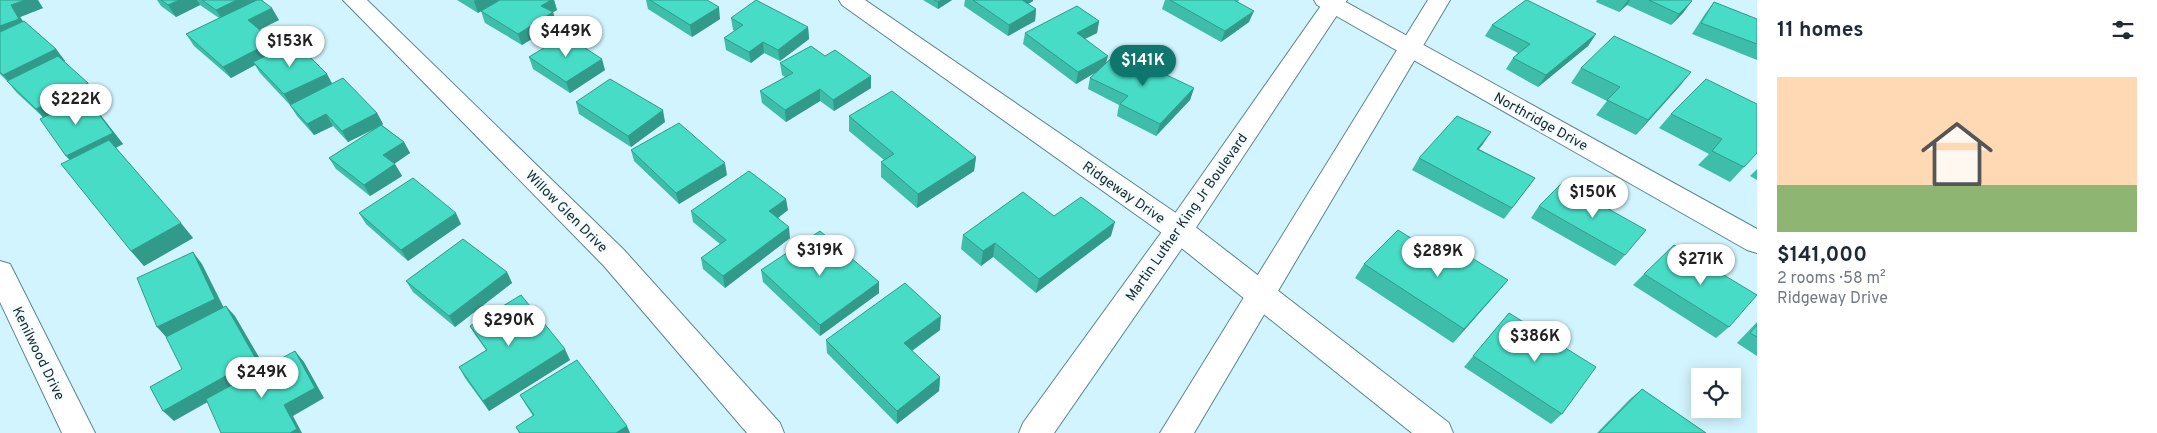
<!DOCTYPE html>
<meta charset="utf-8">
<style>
body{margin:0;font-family:Overpass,sans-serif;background:#f2f2f3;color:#1f2937;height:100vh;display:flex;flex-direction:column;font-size:19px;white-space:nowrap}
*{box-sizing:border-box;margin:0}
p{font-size:16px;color:#747a83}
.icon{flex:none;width:28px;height:28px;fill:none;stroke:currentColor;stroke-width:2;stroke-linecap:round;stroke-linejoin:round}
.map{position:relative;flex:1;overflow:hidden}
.side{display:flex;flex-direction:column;background:#fff;width:400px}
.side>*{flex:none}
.fabs{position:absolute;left:1691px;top:368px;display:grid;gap:10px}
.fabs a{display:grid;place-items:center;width:50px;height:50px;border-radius:0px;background:#fff;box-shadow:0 2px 12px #0003;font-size:25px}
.price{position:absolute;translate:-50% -42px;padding:0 11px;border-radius:18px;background:#fff;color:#222;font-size:16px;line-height:32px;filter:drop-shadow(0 1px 2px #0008)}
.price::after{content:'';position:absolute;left:50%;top:30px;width:15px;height:11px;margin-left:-8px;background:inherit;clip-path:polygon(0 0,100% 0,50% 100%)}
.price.active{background:#0f766e;color:#fff}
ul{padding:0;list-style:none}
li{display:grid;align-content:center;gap:10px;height:265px;padding:0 20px}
li span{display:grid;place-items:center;height:155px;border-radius:0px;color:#555}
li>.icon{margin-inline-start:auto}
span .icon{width:90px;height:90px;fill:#fffc;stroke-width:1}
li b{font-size:21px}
h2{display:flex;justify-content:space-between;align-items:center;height:60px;padding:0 20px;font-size:21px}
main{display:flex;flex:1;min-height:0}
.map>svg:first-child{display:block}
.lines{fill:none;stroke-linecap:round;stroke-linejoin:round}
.street-casing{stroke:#5b8590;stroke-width:2}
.secondary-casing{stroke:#5b8590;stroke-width:2}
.street{fill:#fff;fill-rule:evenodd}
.secondary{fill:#fff;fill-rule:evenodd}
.wall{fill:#3dbdaa}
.shaded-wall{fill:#329a8b}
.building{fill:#47dcc6;stroke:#329a8b}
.labels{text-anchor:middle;stroke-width:4.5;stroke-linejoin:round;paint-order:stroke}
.street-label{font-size:14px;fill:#18292e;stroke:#f3fcff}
</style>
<main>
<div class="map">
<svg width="1757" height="433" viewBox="0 0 1757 433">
<rect width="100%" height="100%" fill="#d1f4fe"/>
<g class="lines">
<g class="street-casing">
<g id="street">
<polygon points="343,0 367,0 624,250 780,423 784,433 747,433 604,266"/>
<polygon points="839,0 865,0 1189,222 1449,423 1453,433 1412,433 1169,238 842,5"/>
<polygon points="1314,0 1342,0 1757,229 1757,253 1747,250 1317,5"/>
<polygon points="0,261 10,264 95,433 62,433 0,302"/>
</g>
</g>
<g class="secondary-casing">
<g id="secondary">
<polygon points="1325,0 1347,0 1189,238 1054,433 1019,433 1023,423 1169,222"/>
<polygon points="1428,0 1450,0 1194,433 1160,433"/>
</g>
</g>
<use href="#street" class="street"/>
<use href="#secondary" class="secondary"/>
</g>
<g class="wall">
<polygon points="0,0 43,8 20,17 23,21 56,49 65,61 64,61 97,94 88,99 123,144 116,148 193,238 144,266 131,251 70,160 43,117 17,93 7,81 0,74"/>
<polygon points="157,0 262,0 279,20 260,29 273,41 279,50 377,113 383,124 382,125 404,142 410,153 394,163 402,176 370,196 336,169 329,158 379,127 348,142 333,126 314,135 297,116 290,105 260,73 255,65 231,78 194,46 186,34 219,18 200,5 176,17 161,6"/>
<polygon points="457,0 500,0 478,13"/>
<polygon points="500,0 554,0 557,10 553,12 556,24 522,45 485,23 481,11"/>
<polygon points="646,0 707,0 720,19 692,37 648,9"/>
<polygon points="923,0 952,0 938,9"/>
<polygon points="965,0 1033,0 1033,1 1028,4 1036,9 1035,21 1008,36 964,6"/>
<polygon points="1165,0 1239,0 1238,2 1249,22 1221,42 1162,9"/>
<polygon points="1597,0 1690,0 1683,13 1671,25 1627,5 1619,12 1596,2"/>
<polygon points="1714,2 1757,19 1757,60 1692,34 1705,14"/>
<polygon points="731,18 808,27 809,39 780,61 764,53 751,63 726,50 724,38 735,31 733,30"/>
<polygon points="1099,21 1097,33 1085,39 1106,63 1194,88 1190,100 1156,136 1117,116 1119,105 1088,89 1090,78 1096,72 1076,84 1023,44 1025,33"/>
<polygon points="1492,25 1596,34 1588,46 1538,87 1506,69 1513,58 1518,53 1485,36"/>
<polygon points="825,56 871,76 871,88 834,111 820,101 786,122 762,103 760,91 785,77 782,75 780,63"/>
<polygon points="529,57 605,70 570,93 533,69"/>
<polygon points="1581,68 1691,72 1636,135 1596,115 1607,101 1571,83"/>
<polygon points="1706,79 1744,167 1730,182 1698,165 1709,154 1659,128 1671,114"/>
<polygon points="576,102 665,122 631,147 579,114"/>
<polygon points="849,116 976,157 974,171 917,208 881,177 881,162 884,160 849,131"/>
<polygon points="1483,144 1479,149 1535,178 1504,219 1412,170 1419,158"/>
<polygon points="631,150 727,175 679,204 634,161"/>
<polygon points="1757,169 1757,180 1750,176"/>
<polygon points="1539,206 1625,255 1615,266 1531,218"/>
<polygon points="788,210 778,218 790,238 725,288 703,269 701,258 720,244 693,222 691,211"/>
<polygon points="359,213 461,224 408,261 366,224"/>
<polygon points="1054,216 1111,236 1036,293 993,257 981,266 961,249 963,235"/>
<polygon points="1446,260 1508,280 1496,294 1453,343 1355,278 1364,264"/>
<polygon points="761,270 879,282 879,293 820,336 763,282"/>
<polygon points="507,272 512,283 455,327 413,292 406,281"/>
<polygon points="1644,274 1729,327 1716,338 1633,285"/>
<polygon points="1509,313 1562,414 1551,424 1464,367"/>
<polygon points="1757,322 1757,356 1737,343"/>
<polygon points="470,326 570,360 489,411 465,378 459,367 486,350 476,336"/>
<polygon points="940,330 912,351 940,377 939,391 897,424 827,353 826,340"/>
<polygon points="1642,389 1706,433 1597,433 1630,399"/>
<polygon points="520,395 630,433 519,433 516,427 533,416 526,405"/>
</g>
<g class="shaded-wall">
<polygon points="25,0 38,0 43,8 20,17 29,31 0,42 0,26 11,5"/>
<polygon points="179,0 197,0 200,5 176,17 168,5"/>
<polygon points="237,0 262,0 263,2 224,22 216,10"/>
<polygon points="476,0 500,0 478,13 474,1"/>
<polygon points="551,0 554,0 557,10 545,17 541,6"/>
<polygon points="942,0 952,0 938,9 938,2"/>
<polygon points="1019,0 1033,0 1033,1 1018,10"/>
<polygon points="1628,0 1630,0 1627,5 1619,12"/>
<polygon points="1692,1 1683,13 1671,25 1679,14"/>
<polygon points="719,7 720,19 692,37 690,25"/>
<polygon points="272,8 279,20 255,32 248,20"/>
<polygon points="1036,9 1035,21 1008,36 1009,25"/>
<polygon points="1254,11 1249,22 1221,42 1225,31"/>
<polygon points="553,12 556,24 522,45 518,34"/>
<polygon points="1099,21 1097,33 1074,44 1077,33"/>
<polygon points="808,27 809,39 780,61 778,50"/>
<polygon points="1596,34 1588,46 1538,87 1546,75"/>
<polygon points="273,41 280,52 253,62 255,65 231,78 223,67"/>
<polygon points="763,42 764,53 751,63 749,52"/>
<polygon points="56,49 65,61 13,86 3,75"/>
<polygon points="1108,56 1105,67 1076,84 1078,72"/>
<polygon points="602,59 605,70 570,93 566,82"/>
<polygon points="1691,72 1679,87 1636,135 1648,120"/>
<polygon points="327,74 333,85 291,106 284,94"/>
<polygon points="871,76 871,88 834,111 833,100"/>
<polygon points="88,83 97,94 88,99 123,144 76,167 66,156 46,121 36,109"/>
<polygon points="1194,88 1190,100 1156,136 1160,124"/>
<polygon points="820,89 820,101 786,122 785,110"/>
<polygon points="663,110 665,122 631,147 628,136"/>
<polygon points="377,113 383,124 348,142 342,131"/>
<polygon points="326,114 333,126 314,135 307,124"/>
<polygon points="1491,132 1483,144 1469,160 1477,149"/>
<polygon points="404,142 410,153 390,167 383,155"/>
<polygon points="976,157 974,171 917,208 918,194"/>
<polygon points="725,163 727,175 679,204 676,193"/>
<polygon points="395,164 402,176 370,196 364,185"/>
<polygon points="786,199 788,210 771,223 769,211"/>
<polygon points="456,213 461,224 408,261 401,250"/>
<polygon points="1115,222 1111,236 1036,293 1039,279"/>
<polygon points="181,223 193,238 144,266 131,251"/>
<polygon points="789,227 790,238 725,288 723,276"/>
<polygon points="995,243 993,257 981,266 983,251"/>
<polygon points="193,252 202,264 225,310 167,338 157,327"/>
<polygon points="507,272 512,283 455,327 449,316"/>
<polygon points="1508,280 1496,294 1453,343 1464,329"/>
<polygon points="879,282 879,293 820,336 820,325"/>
<polygon points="226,306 235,316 266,369 174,421 163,411"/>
<polygon points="941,316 940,330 903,357 904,343"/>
<polygon points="565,349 570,360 489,411 483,401"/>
<polygon points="295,351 304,362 324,398 293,416 302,433 290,433 284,405"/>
<polygon points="940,377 939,391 897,424 897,411"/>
<polygon points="627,426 630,433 616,433"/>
</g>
<g class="building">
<polygon points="0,0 25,0 11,5 19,19 0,26"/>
<polygon points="161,0 179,0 168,5"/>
<polygon points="202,0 237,0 216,10"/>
<polygon points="257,0 261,0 272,8 248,20 273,41 223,67 186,34"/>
<polygon points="500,0 551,0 541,6 553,12 518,34 481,11"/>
<polygon points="650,0 707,0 719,7 690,25"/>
<polygon points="756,0 808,27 778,50 763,42 749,52 724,38 743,25 731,18"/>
<polygon points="934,0 942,0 938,2"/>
<polygon points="973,0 1022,0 1036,9 1009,25"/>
<polygon points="1170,0 1234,0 1254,11 1225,31"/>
<polygon points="1526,0 1527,0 1596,34 1546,75 1513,58 1530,44 1492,25"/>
<polygon points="1649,0 1690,0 1692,1 1679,14"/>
<polygon points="1714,2 1757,19 1757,44 1701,23"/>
<polygon points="1077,6 1099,21 1077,33 1108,56 1078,72 1025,33"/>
<polygon points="24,21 56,49 3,75 0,72 0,32"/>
<polygon points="565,35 602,59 566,82 529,57"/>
<polygon points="1614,36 1691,72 1648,120 1607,100 1620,87 1581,68"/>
<polygon points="295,42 327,74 284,94 253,62"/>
<polygon points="811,46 825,56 835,50 871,76 833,100 820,89 785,110 760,91 793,73 780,63"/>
<polygon points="1118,52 1194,88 1160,124 1120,104 1128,96 1090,78"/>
<polygon points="58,56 88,83 36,109 7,81"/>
<polygon points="343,78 377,113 342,131 326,114 307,124 290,105"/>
<polygon points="610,79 663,110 628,136 576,102"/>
<polygon points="1706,79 1757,104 1757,153 1744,167 1712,151 1722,139 1671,114"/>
<polygon points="892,91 976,157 918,194 881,162 894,154 849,116"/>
<polygon points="86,97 113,133 66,156 40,119"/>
<polygon points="1457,116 1491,132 1477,149 1535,178 1512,208 1419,158"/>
<polygon points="679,123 725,163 676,193 631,150"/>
<polygon points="381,125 404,142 383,155 395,164 364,185 329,158"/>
<polygon points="109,140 181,223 131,251 61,164"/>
<polygon points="749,171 786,199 769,211 789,227 723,276 701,258 726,240 691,211"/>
<polygon points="413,178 456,213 401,250 359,213"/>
<polygon points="1562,183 1646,230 1625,255 1539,206"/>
<polygon points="1023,192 1054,216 1081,197 1115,222 1039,279 995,243 983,251 963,235"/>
<polygon points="1398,230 1446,260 1457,249 1508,280 1464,329 1364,264"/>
<polygon points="820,231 879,282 820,325 761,270"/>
<polygon points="463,239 507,272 449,316 406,281"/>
<polygon points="1674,245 1757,295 1729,327 1644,274"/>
<polygon points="193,252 215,299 157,327 137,278"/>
<polygon points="905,283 941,316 904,343 940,377 897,411 826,340"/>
<polygon points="521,295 565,349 483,401 459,367 487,350 470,326"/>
<polygon points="226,306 256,359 163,411 150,387 182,369 166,337"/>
<polygon points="1509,313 1596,367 1562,414 1473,356"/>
<polygon points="1757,325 1757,337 1750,333"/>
<polygon points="295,351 315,388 284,405 297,429 290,433 221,433 206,399"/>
<polygon points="577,360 627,426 616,433 520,433 516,427 534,415 520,395"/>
<polygon points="1642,389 1706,433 1599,433"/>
</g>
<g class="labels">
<g class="street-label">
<text transform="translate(1541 121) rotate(29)" y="5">Northridge Drive</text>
<text transform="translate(1124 192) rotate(35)" y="5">Ridgeway Drive</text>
<text transform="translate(567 211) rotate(45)" y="5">Willow Glen Drive</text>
<text transform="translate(1186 217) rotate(-55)" y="5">Martin Luther King Jr Boulevard</text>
<text transform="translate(39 353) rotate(64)" y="5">Kenilwood Drive</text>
</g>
</g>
</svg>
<div class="fabs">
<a><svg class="icon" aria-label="locate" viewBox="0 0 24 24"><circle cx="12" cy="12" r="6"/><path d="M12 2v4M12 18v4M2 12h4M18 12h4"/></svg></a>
</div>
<b class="price" style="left:566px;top:58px">$449K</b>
<b class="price" style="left:290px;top:68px">$153K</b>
<b class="price active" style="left:1143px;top:87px">$141K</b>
<b class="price" style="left:76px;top:126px">$222K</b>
<b class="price" style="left:1593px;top:219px">$150K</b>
<b class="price" style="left:820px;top:277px">$319K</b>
<b class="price" style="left:1438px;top:278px">$289K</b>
<b class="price" style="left:1701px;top:286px">$271K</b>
<b class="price" style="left:509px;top:347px">$290K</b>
<b class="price" style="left:1535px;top:363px">$386K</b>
<b class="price" style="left:262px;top:399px">$249K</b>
</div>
<section class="side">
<h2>11 homes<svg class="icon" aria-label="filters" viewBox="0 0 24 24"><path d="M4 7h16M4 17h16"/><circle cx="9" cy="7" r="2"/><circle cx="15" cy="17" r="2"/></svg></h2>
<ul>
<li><span style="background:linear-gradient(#ffd9b3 70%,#8fb573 0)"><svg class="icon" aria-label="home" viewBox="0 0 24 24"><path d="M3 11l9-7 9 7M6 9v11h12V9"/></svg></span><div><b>$141,000</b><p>2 rooms · 58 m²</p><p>Ridgeway Drive</p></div></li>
</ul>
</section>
</main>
